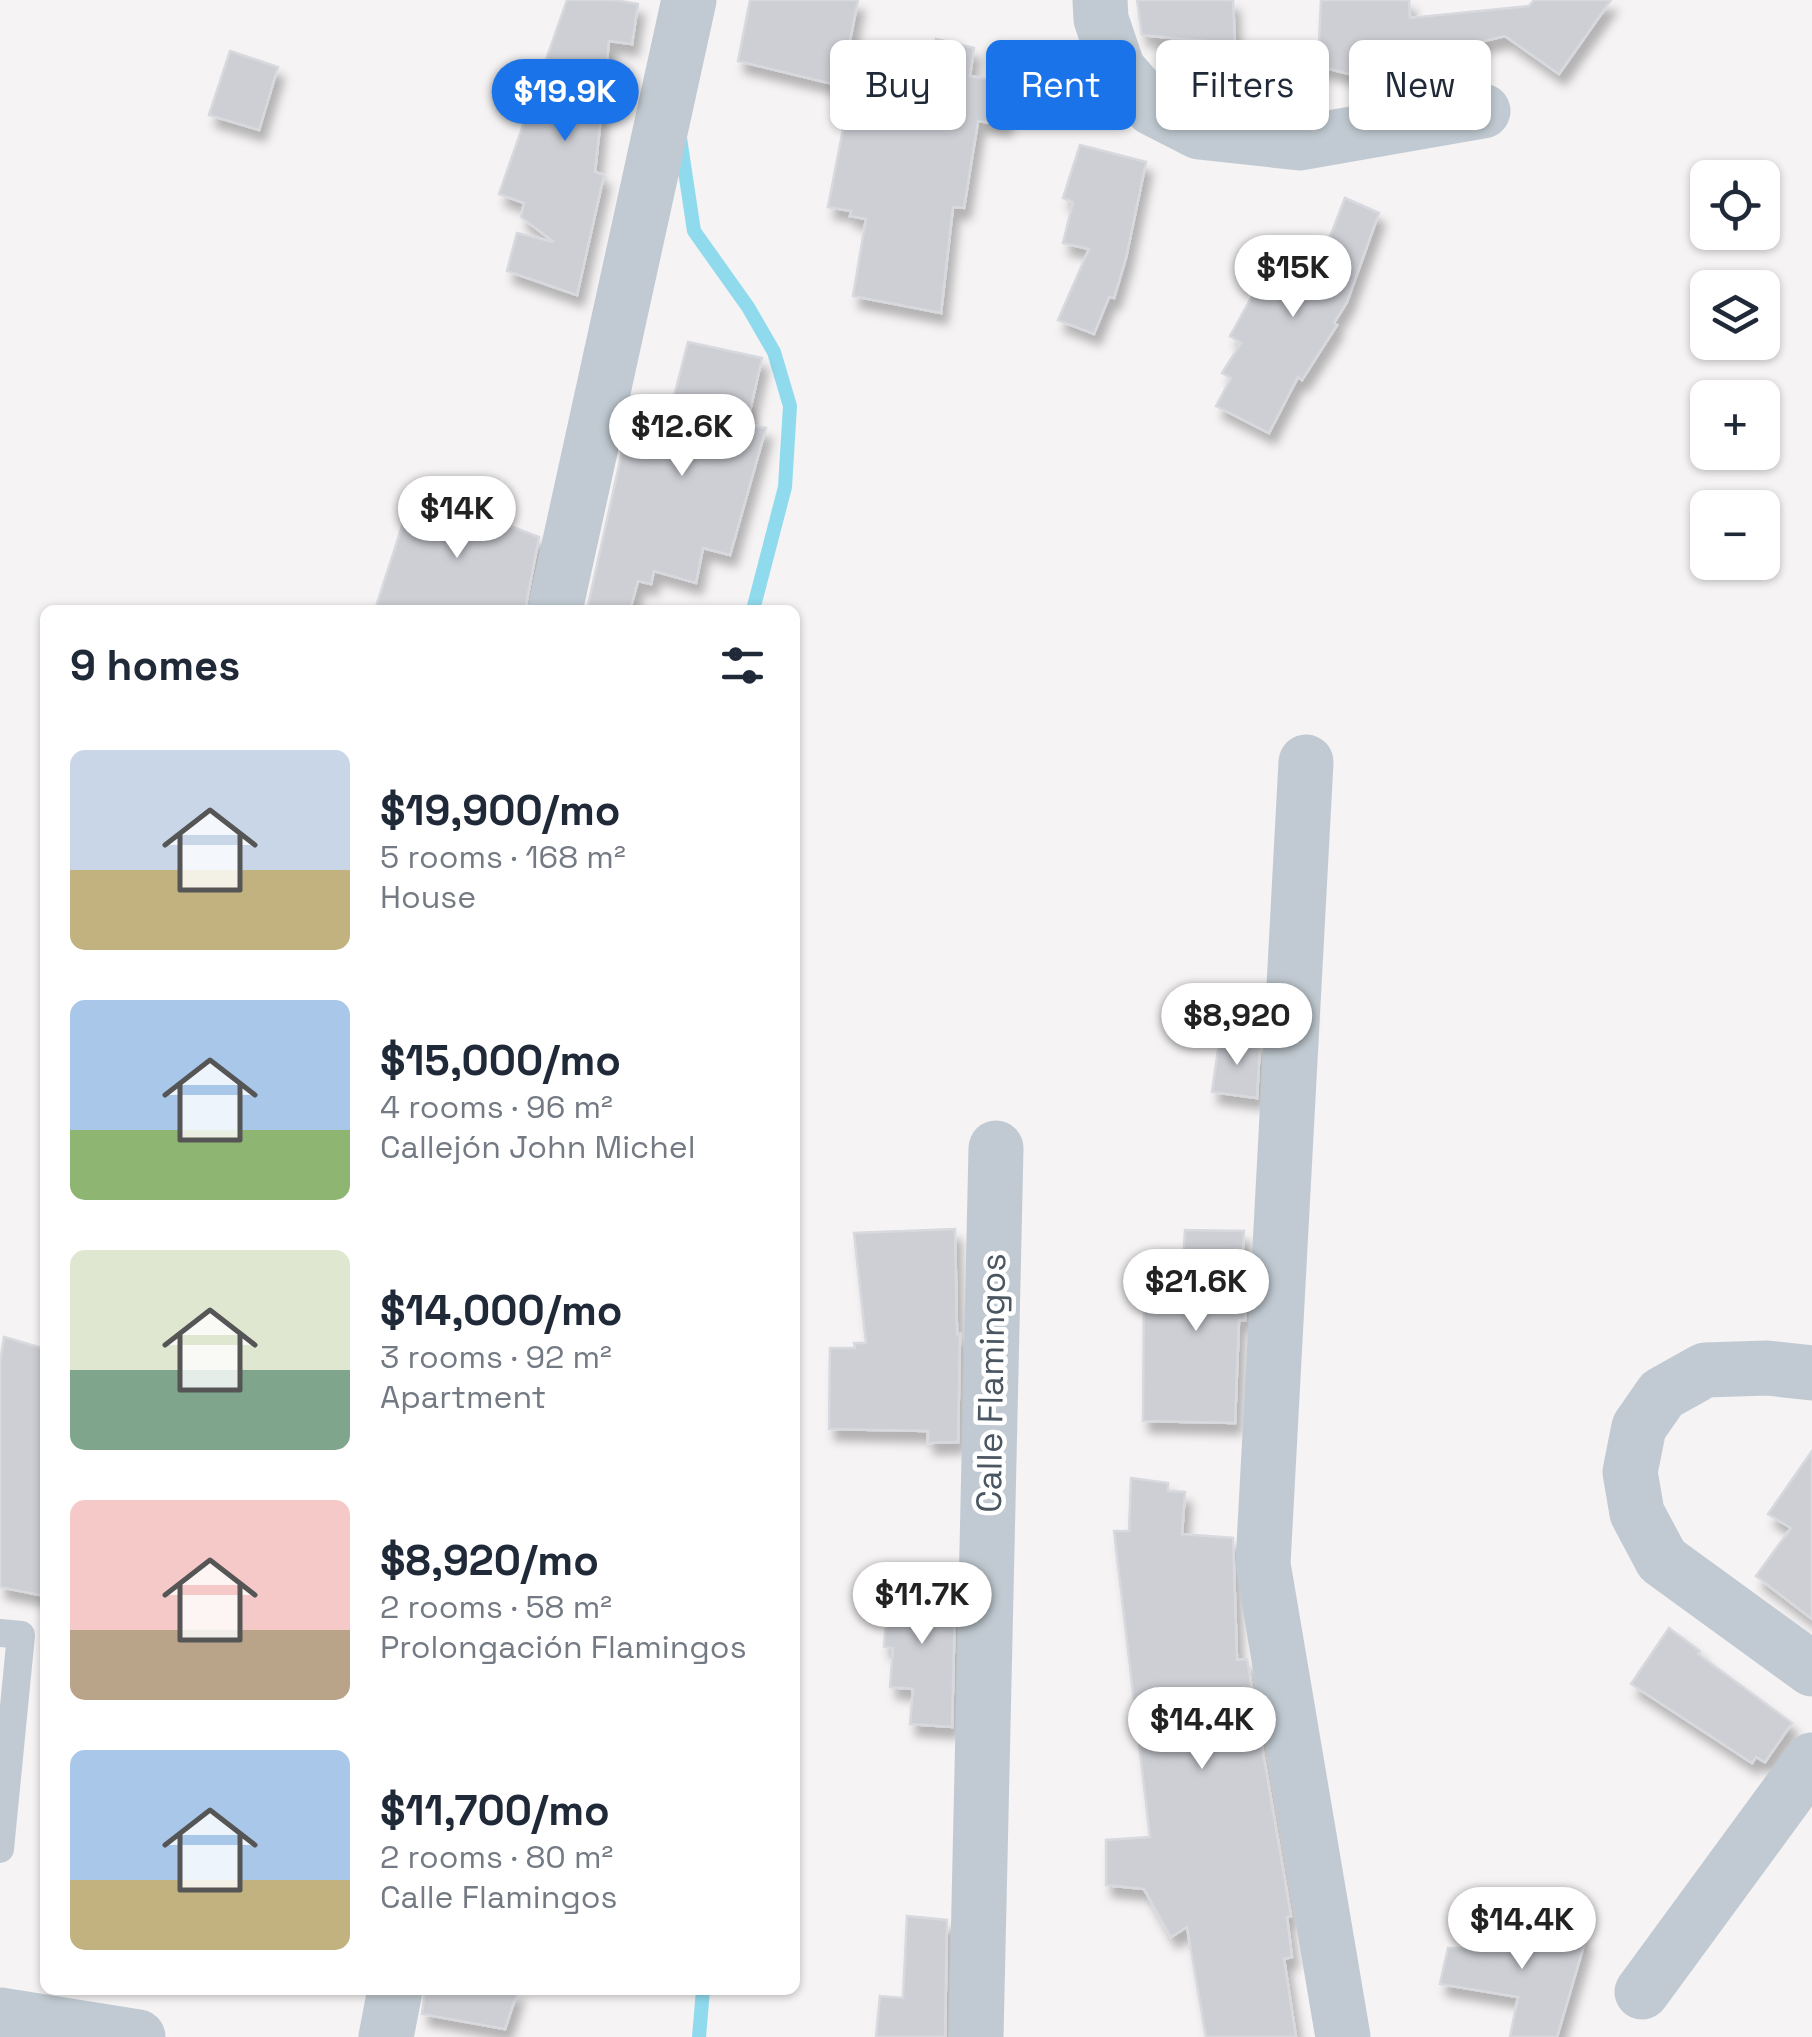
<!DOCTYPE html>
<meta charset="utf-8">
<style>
body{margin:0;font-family:"Space Grotesk",sans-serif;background:#f6f6f7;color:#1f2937;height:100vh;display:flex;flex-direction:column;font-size:38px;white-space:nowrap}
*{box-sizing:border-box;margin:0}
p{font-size:32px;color:#747a83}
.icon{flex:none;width:55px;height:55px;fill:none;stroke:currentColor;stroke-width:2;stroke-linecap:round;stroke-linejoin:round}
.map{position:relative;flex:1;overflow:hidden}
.drawer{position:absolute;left:40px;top:605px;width:760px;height:1390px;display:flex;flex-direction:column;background:#fff;border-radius:15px;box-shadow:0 2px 8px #0004}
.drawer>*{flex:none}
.banner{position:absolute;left:830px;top:40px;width:830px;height:90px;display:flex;gap:20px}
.controls{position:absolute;left:1690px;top:160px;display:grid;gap:20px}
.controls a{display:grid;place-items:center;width:90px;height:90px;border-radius:15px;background:#fff;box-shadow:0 2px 8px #0004;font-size:50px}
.price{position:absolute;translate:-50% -85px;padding:0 22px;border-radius:35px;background:#fff;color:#222;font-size:32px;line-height:65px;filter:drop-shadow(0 2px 5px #0008)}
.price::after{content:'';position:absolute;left:50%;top:60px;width:30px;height:22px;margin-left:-15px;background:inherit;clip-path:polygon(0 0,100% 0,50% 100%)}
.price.on{background:#1a73e8;color:#fff}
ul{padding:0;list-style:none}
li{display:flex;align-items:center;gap:30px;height:250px;padding:0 30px}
li span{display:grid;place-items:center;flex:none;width:280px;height:200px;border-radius:15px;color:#555}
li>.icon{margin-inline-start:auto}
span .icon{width:120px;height:120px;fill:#fffc;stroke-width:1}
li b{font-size:42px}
h2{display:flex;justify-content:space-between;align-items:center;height:120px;padding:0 30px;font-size:42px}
.tag{padding:0 35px;border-radius:15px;background:#fff;box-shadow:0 2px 8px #0004;font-size:35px;line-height:90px}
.tag.on{background:#1a73e8;color:#fff}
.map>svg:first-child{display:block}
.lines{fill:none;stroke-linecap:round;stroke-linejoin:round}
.stream{stroke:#90daee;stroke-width:14}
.building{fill:#cdcfd5;stroke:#d7d9de;stroke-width:2.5;filter:url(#shadow)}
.service{stroke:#c1cad2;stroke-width:28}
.minor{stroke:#c1cad2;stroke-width:55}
.tertiary{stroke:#c1cad2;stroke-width:55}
.labels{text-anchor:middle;stroke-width:9;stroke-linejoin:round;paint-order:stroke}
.street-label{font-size:35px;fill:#4a5661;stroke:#fff}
</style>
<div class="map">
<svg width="1812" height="2037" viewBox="0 0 1812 2037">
<defs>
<filter id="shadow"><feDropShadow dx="6" dy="11" stdDeviation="5" flood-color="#0004"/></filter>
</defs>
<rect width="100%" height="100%" fill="#f5f3f3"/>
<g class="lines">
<g class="stream">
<polyline points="680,138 694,231 748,307 774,352 790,406 785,487 753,610"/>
<polyline points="699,2037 703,1990"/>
</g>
</g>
<g class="building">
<polygon points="567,0 615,0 638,4 632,44 609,41 595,172 604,175 577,295 507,271 517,233 554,242 521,217 524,203 499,194"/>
<polygon points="750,0 858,0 841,86 738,61"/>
<polygon points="1137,0 1233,0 1235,44 1142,35"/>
<polygon points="1321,0 1409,0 1410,18 1529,6 1534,0 1611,0 1559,74 1505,36 1412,58 1413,72 1368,70 1353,75 1318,66"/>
<polygon points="936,39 974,48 970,76 1010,84 1005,125 978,121 964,208 953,207 941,313 853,296 866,219 850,216 851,211 828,207 851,88 911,105 914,90 922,93"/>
<polygon points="230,51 278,67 259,130 209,115"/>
<polygon points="1080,145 1146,162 1126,258 1114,298 1109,297 1094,334 1058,320 1089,249 1063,243 1073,202 1063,198"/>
<polygon points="1345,198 1379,213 1347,302 1334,323 1337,325 1302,380 1298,377 1269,433 1216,406 1231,378 1222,373 1241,343 1230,336 1280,246 1318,268"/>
<polygon points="688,342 762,358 747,424 766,428 730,555 703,548 696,583 654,571 651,584 638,581 630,610 587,610 630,416 667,424"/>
<polygon points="414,489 539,537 525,610 375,610"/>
<polygon points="1220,1036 1260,1042 1257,1098 1212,1092"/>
<polygon points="955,1229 957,1334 960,1334 958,1442 928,1443 928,1431 829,1429 830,1348 855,1348 854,1343 866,1343 854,1233"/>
<polygon points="1185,1230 1244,1231 1241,1282 1247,1283 1245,1320 1239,1320 1235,1423 1143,1421 1144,1290 1169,1292 1170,1288 1178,1289 1178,1263 1183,1263"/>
<polygon points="4,1337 45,1349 45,1596 0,1587 0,1363"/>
<polygon points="1812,1451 1812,1619 1756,1576 1791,1528 1768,1514"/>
<polygon points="1131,1478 1168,1483 1168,1491 1185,1492 1182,1534 1233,1538 1237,1660 1247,1659 1291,1916 1287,1917 1292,1957 1284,1959 1296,2037 1206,2037 1187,1927 1171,1937 1144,1889 1106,1885 1106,1840 1150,1837 1114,1531 1129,1531"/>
<polygon points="890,1573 940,1578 940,1601 955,1603 952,1727 910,1724 913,1689 890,1687 893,1648 884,1647"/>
<polygon points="1669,1628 1700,1651 1698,1654 1792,1723 1765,1762 1756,1757 1752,1763 1631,1684"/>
<polygon points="1515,1913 1566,1928 1586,1938 1557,2037 1510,2037 1518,1997 1440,1984 1448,1948 1480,1948 1484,1930 1507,1936"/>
<polygon points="907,1916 947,1920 945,2037 876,2037 880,1996 903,1998"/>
<polygon points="425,1990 518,1990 505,2029 422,2014"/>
</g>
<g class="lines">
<polyline class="service" points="0,1633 21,1635 0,1849"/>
<g class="minor">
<polyline points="1100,0 1101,19 1118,69 1152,108 1199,132 1300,143 1483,111"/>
<polyline points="555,610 689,0"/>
<polyline points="1306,762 1263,1564 1343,2037"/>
<polyline points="1642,1992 1812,1760"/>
<polyline points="386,2037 395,1990"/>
<polyline points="976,2037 996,1148"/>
</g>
<g class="tertiary">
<polyline points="1812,1373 1767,1368 1705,1370 1662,1394 1639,1427 1630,1472 1637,1513 1662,1560 1812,1669"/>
<polyline points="0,2015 138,2037"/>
</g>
</g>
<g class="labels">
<g class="street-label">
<text transform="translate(991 1383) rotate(-89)" y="12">Calle Flamingos</text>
</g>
</g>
</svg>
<div class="controls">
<a><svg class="icon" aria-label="locate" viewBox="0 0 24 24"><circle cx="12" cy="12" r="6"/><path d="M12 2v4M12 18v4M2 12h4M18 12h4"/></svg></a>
<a><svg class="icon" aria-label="layers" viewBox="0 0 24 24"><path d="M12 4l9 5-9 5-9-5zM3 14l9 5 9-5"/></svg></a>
<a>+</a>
<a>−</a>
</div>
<b class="price on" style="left:565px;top:144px">$19.9K</b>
<b class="price" style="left:1293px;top:320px">$15K</b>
<b class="price" style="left:682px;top:479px">$12.6K</b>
<b class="price" style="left:457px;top:561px">$14K</b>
<b class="price" style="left:1237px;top:1068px">$8,920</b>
<b class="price" style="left:1196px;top:1334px">$21.6K</b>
<b class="price" style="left:922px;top:1647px">$11.7K</b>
<b class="price" style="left:1202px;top:1772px">$14.4K</b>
<b class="price" style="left:1522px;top:1972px">$14.4K</b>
<div class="banner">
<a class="tag">Buy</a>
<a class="tag on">Rent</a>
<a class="tag">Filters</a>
<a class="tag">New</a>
</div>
<section class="drawer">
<h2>9 homes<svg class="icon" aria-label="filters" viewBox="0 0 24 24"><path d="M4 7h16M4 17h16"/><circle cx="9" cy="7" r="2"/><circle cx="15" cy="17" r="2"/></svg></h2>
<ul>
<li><span style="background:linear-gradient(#c9d6e8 60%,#c2b280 0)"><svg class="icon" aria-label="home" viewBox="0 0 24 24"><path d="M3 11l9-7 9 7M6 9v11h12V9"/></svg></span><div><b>$19,900/mo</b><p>5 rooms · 168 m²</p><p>House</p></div></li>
<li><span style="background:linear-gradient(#a9c7e8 65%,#8fb573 0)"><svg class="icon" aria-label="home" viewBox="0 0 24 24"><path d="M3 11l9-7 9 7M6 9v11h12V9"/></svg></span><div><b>$15,000/mo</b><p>4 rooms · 96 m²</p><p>Callejón John Michel</p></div></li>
<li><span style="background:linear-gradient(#dfe7d0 60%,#7fa58c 0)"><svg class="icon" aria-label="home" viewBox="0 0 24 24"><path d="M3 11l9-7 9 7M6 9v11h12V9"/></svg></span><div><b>$14,000/mo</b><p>3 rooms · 92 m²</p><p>Apartment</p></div></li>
<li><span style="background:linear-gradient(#f6c9c9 65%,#b9a48a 0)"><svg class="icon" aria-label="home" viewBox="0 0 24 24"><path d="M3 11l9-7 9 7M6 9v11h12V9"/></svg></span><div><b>$8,920/mo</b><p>2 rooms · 58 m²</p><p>Prolongación Flamingos</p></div></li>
<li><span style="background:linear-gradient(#a9c7e8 65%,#c2b280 0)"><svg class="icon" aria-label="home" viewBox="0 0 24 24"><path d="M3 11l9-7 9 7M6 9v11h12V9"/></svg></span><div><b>$11,700/mo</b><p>2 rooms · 80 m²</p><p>Calle Flamingos</p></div></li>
</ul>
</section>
</div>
